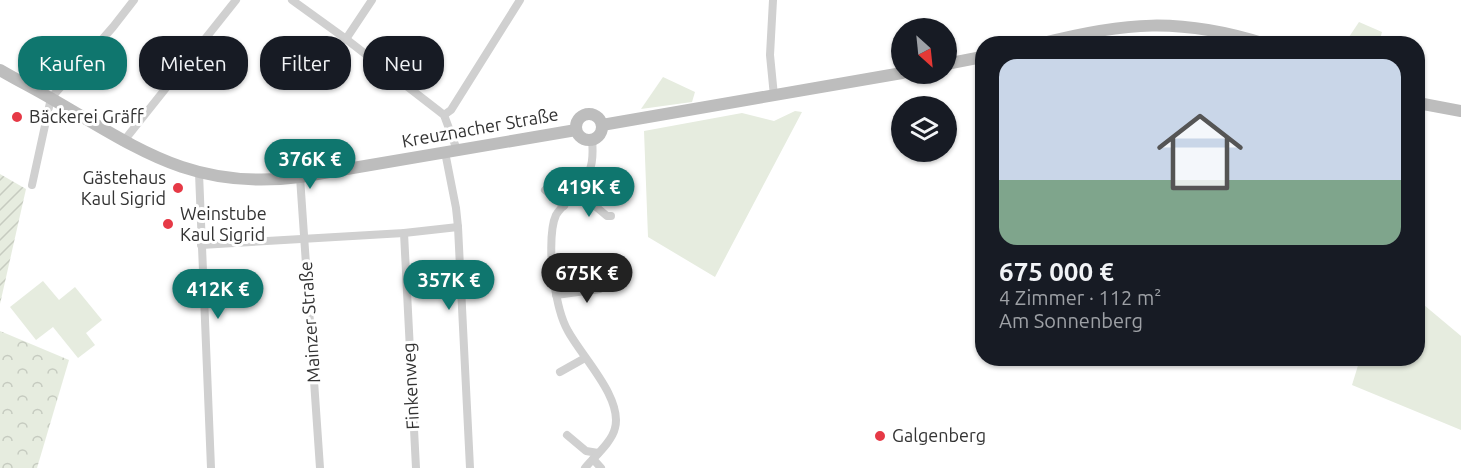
<!DOCTYPE html>
<html lang="de">
<meta charset="utf-8">
<style>
body{margin:0;font-family:Ubuntu,sans-serif;background:#20242c;color:#f1f3f6;height:100vh;display:flex;flex-direction:column;font-size:22px;white-space:nowrap}
*{box-sizing:border-box;margin:0}
p{font-size:20px;color:#9ea1a6}
.icon{flex:none;width:33px;height:33px;fill:none;stroke:currentColor;stroke-width:2;stroke-linecap:round;stroke-linejoin:round}
.map{position:relative;flex:1;overflow:hidden}
.sheet{position:absolute;left:975px;top:36px;width:450px;height:330px;display:flex;flex-direction:column;background:#171b24;border-radius:24px;box-shadow:0 2px 4px #0004}
.sheet>*{flex:none}
.banner{position:absolute;left:18px;top:36px;width:570px;height:54px;display:flex;gap:12px}
.needle{width:39px;rotate:153deg}
.buttons{position:absolute;left:891px;top:18px;display:grid;gap:12px}
.buttons a{display:grid;place-items:center;width:66px;height:66px;border-radius:50%;background:#171b24;box-shadow:0 2px 4px #0004;font-size:30px}
.price{position:absolute;translate:-50% -51px;padding:0 14px;border-radius:21px;background:#0f766e;color:#fff;font-size:20px;line-height:39px;filter:drop-shadow(0 2px 3px #0008)}
.price::after{content:'';position:absolute;left:50%;top:36px;width:18px;height:14px;margin-left:-9px;background:inherit;clip-path:polygon(0 0,100% 0,50% 100%)}
.price.active{background:#222;color:#fff}
ul{padding:0;list-style:none}
li{display:grid;align-content:center;gap:12px;height:318px;padding:0 24px}
li span{display:grid;place-items:center;height:186px;border-radius:18px;color:#555}
li>.icon{margin-inline-start:auto}
span .icon{width:108px;height:108px;fill:#fffc;stroke-width:1}
li b{font-size:26px}
.pill{padding:0 21px;border-radius:24px;background:#171b24;box-shadow:0 2px 4px #0004;font-size:21px;line-height:54px}
.pill.active{background:#0f766e;color:#fff}
.map>svg:first-child{display:block}
.grass{fill:#e6ecdf}
.park{fill:url(#park-crowns)}
.garden{fill:url(#garden-furrows)}
.lines{fill:none;stroke-linecap:round;stroke-linejoin:round}
.minor{stroke:#d0d0d0;stroke-width:8}
.secondary{stroke:#bdbdbd;stroke-width:12}
.poi-dot{fill:#e63946;stroke:#fff;stroke-width:2}
.labels{text-anchor:middle;stroke-width:6;stroke-linejoin:round;paint-order:stroke}
.poi-label{font-size:18px;fill:#333;stroke:#fff;text-anchor:start}
.street-label{font-size:18px;fill:#333;stroke:#fff}
</style>
<div class="map">
<svg width="1461" height="468" viewBox="0 0 1461 468">
<defs>
<pattern id="park-crowns" width="20" height="18" patternUnits="userSpaceOnUse" patternTransform="scale(1.5)"><rect width="20" height="18" fill="#e6ecdf"/><path d="M2 6a3 3 0 1 1 6 0M12 15a3 3 0 1 1 6 0" fill="none" stroke="#c6cbc0"/></pattern>
<pattern id="garden-furrows" width="10" height="10" patternUnits="userSpaceOnUse" patternTransform="scale(1.5)"><rect width="10" height="10" fill="#e6ecdf"/><path d="M-1 1l2-2M0 10L10 0M9 11l2-2" fill="none" stroke="#c6cbc0"/></pattern>
</defs>
<rect width="100%" height="100%" fill="#fff"/>
<g class="grass">
<polygon points="1359,22 1382,32 1379,43 1345,43"/>
<polygon points="663,77 695,92 692,102 641,109"/>
<polygon points="795,111 802,112 715,277 648,237 644,131 742,113 774,121"/>
<polygon points="43,281 59,300 75,287 102,320 86,333 95,345 78,358 53,327 36,340 10,307"/>
<polygon points="1418,300 1461,336 1461,430 1352,385 1360,359 1418,358"/>
</g>
<polygon class="park" points="0,331 69,360 37,468 0,468"/>
<polygon class="garden" points="0,174 26,189 0,304"/>
<g class="lines">
<g class="minor">
<polyline points="292,0 346,39 444,115 457,150"/>
<polyline points="773,0 770,55 774,96"/>
<polyline points="346,39 372,0"/>
<polyline points="444,115 451,110 520,0"/>
<polyline points="123,142 236,0"/>
<polyline points="445,152 456,208 458,227 470,468"/>
<polyline points="199,173 211,468"/>
<polyline points="300,177 320,468"/>
<polyline points="32,185 51,98 113,27 134,0"/>
<polyline points="545,190 564,206"/>
<polyline points="576,190 607,216 611,216"/>
<polyline points="404,233 416,468"/>
<polyline points="201,245 404,233 458,227"/>
<polyline points="556,295 600,289 606,284"/>
<polyline points="560,372 585,358"/>
<polyline points="567,435 586,451 598,453"/>
<polyline points="593,459 601,468"/>
<path d="M585,468C594,457 612,442 615,428C623,398 582,357 568,331C560,317 557,299 554,283C551,266 549,230 556,215C559,210 564,205 568,201C587,177 595,172 592,140"/>
</g>
<g class="secondary">
<path d="M1039,44C1124,22 1180,17 1265,44"/>
<polyline points="946,64 982,57"/>
<path d="M0,70C17,80 35,89 52,99C139,149 193,191 300,177L576,130"/>
<polyline points="1418,103 1461,111"/>
<circle cx="589" cy="127" r="13"/>
<polyline points="602,125 902,73"/>
</g>
</g>
<g class="poi-dot">
<circle cx="17" cy="117" r="6"/>
<circle cx="178" cy="188" r="6"/>
<circle cx="168" cy="224" r="6"/>
<circle cx="880" cy="436" r="6"/>
</g>
<g class="labels">
<g class="poi-label">
<text x="29" y="123">Bäckerei Gräff</text>
<text x="166" y="184" text-anchor="end">Gästehaus<tspan x="166" dy="21">Kaul Sigrid</tspan></text>
<text x="180" y="220">Weinstube<tspan x="180" dy="21">Kaul Sigrid</tspan></text>
<text x="892" y="442">Galgenberg</text>
</g>
<g class="street-label">
<text transform="translate(480 128) rotate(-10)" y="6">Kreuznacher Straße</text>
<text transform="translate(310 322) rotate(-94)" y="6">Mainzer Straße</text>
<text transform="translate(411 386) rotate(-93)" y="6">Finkenweg</text>
</g>
</g>
</svg>
<div class="buttons">
<a><svg class="needle" viewBox="-14 -14 28 28"><path d="M0-13l5 13h-10z" fill="#e53935"/><path d="M0 13l5-13h-10z" fill="#9ea1a6"/></svg></a>
<a><svg class="icon" aria-label="layers" viewBox="0 0 24 24"><path d="M12 4l9 5-9 5-9-5zM3 14l9 5 9-5"/></svg></a>
</div>
<b class="price" style="left:310px;top:190px">376K €</b>
<b class="price" style="left:589px;top:218px">419K €</b>
<b class="price active" style="left:587px;top:304px">675K €</b>
<b class="price" style="left:449px;top:311px">357K €</b>
<b class="price" style="left:218px;top:320px">412K €</b>
<div class="banner">
<a class="pill active">Kaufen</a>
<a class="pill">Mieten</a>
<a class="pill">Filter</a>
<a class="pill">Neu</a>
</div>
<section class="sheet">
<ul>
<li><span style="background:linear-gradient(#c9d6e8 65%,#7fa58c 0)"><svg class="icon" aria-label="home" viewBox="0 0 24 24"><path d="M3 11l9-7 9 7M6 9v11h12V9"/></svg></span><div><b>675 000 €</b><p>4 Zimmer · 112 m²</p><p>Am Sonnenberg</p></div></li>
</ul>
</section>
</div>
